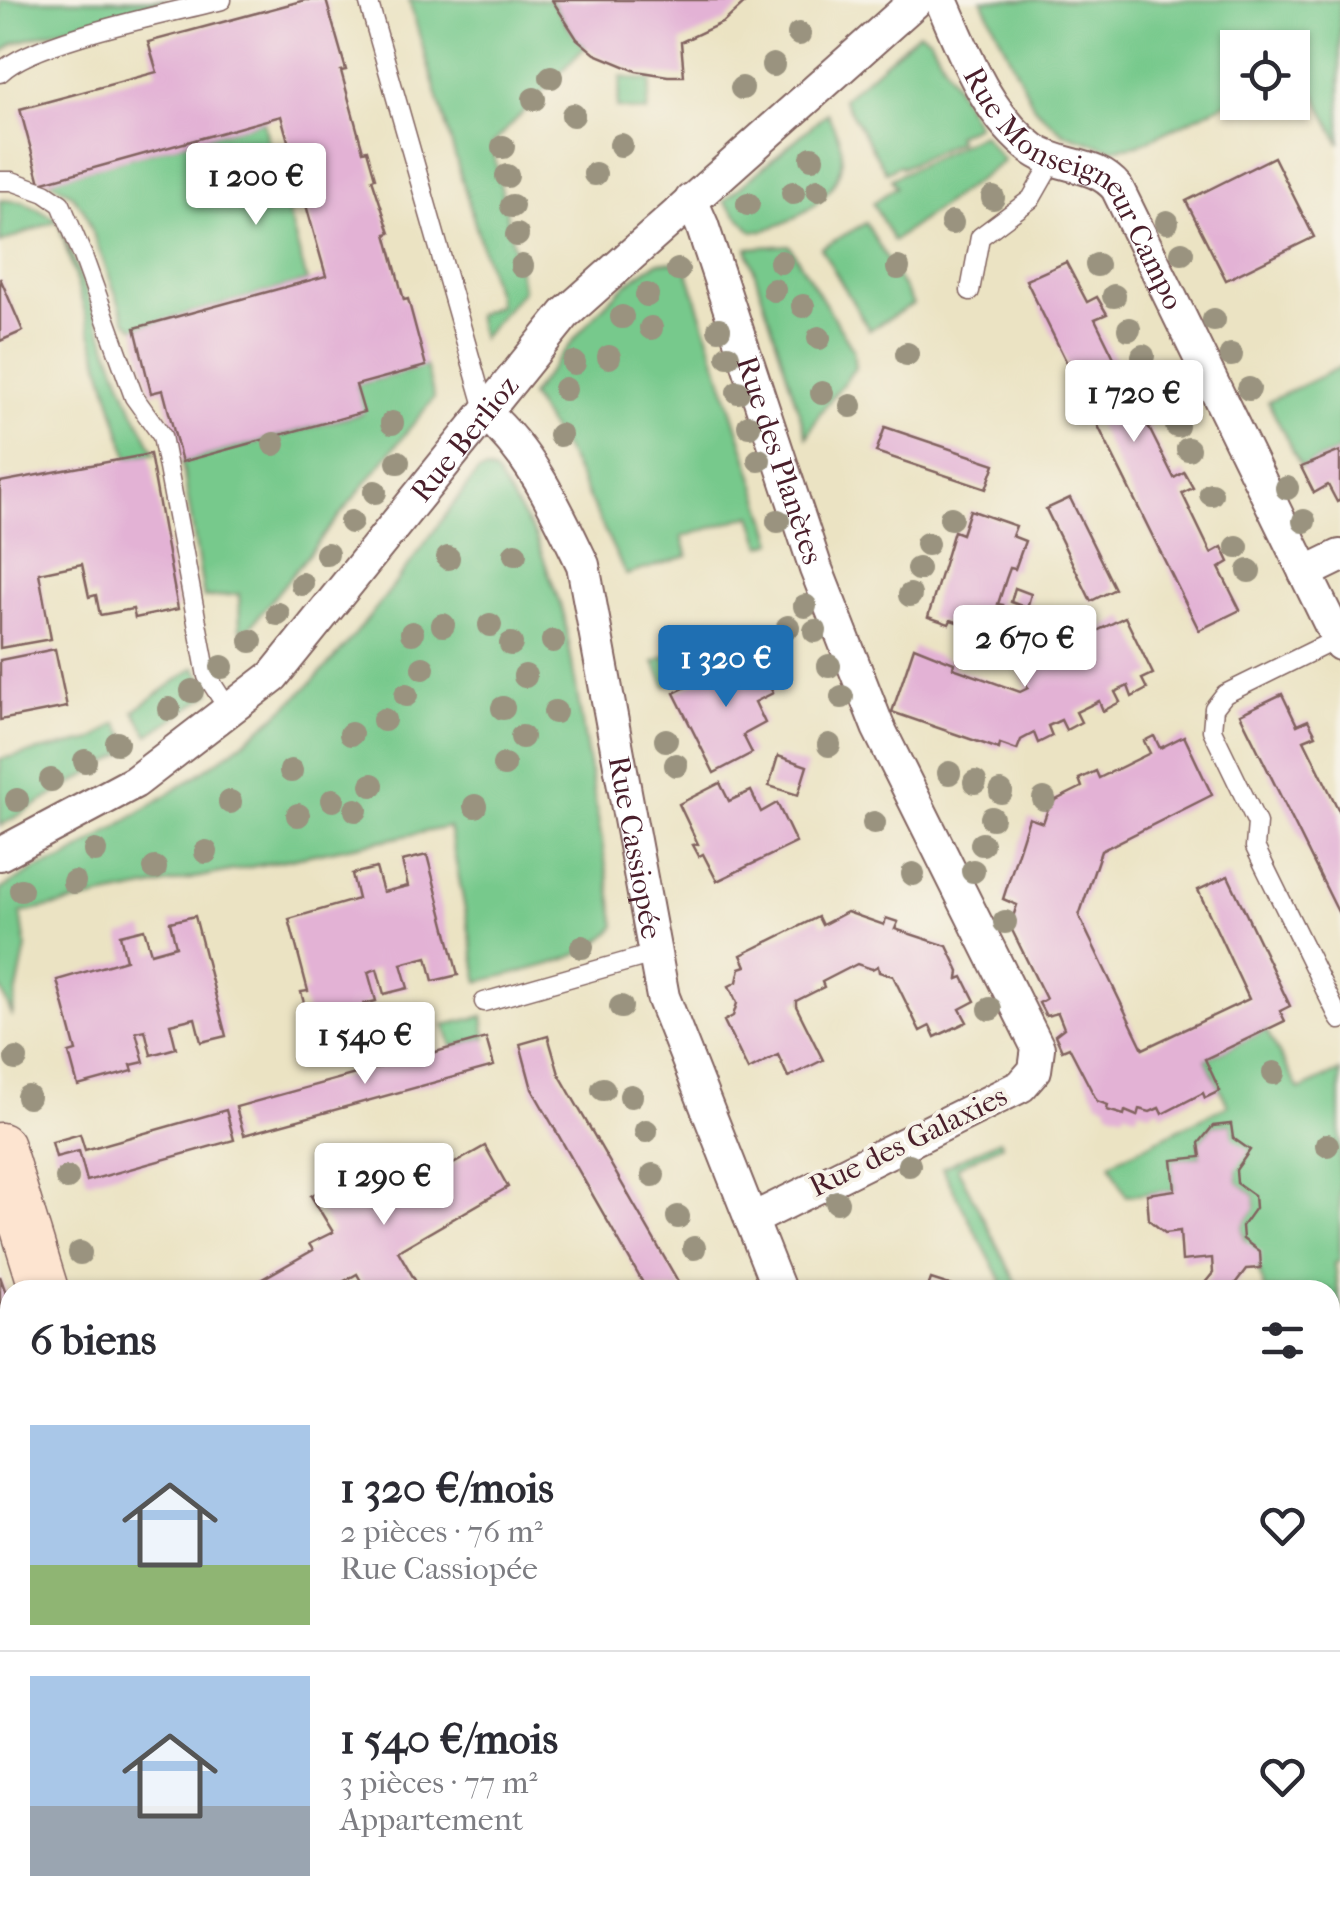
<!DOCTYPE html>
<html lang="fr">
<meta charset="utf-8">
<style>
body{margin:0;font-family:"IM FELL French Canon",serif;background:#f7f7f7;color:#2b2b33;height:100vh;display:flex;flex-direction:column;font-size:38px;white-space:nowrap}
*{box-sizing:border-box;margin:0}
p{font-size:32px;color:#7c7c81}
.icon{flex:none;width:55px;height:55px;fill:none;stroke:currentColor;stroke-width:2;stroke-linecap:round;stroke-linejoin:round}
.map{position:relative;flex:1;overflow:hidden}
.drawer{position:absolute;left:0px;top:1280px;width:1340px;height:640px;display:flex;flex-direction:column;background:#fff;border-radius:30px 30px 0 0;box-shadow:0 2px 8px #0004}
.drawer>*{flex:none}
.buttons{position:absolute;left:1220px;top:30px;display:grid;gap:20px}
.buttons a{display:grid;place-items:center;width:90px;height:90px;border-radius:0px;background:#fff;box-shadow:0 2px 8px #0004;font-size:50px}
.price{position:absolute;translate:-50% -85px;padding:0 22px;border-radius:10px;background:#fff;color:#222;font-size:32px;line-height:65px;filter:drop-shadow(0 2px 5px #0008)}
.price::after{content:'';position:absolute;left:50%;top:60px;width:30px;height:22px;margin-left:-15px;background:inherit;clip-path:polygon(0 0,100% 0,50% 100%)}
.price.active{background:#1f6fb2;color:#fff}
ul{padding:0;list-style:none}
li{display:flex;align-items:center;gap:30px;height:250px;padding:0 30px}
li+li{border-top:2px solid #e1e1e2}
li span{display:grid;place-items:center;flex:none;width:280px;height:200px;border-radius:0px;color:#555}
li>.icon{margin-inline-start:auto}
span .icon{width:120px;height:120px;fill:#fffc;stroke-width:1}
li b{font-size:42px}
h2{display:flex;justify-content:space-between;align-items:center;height:120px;padding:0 30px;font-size:42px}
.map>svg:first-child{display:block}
.green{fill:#77c98c;stroke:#60745c;stroke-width:2.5}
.building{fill:#e3b2d5}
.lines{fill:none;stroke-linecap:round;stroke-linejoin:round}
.service-casing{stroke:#826460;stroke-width:21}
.minor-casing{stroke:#826460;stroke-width:36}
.secondary-casing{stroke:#826460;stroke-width:51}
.service{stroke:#fff;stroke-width:18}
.minor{stroke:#fff;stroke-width:32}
.secondary{stroke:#fde4d0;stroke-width:48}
.tree{fill:#9a937f}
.labels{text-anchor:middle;stroke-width:8;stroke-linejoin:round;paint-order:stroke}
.street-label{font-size:30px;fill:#4a1f2b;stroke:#f7f3e8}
</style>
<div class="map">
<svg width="1340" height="1920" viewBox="0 0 1340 1920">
<rect width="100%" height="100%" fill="#f7f3e8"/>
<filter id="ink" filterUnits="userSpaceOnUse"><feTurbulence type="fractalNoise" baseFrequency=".01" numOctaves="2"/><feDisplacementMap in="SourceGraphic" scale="20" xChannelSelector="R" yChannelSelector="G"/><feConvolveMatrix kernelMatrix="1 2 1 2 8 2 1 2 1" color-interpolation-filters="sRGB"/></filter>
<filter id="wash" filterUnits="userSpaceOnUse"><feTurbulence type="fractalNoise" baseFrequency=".0048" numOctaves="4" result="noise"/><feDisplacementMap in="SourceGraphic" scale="40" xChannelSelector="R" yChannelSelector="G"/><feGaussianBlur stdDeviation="2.25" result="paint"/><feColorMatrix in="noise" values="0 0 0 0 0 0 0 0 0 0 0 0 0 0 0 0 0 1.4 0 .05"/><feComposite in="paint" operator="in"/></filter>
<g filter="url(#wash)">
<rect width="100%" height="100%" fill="#ebe3c3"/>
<g class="green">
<polygon points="0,0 166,0 14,43 0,54"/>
<polygon points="409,0 552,0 565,23 585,47 492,145 523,290 481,339 476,315 499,305"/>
<polygon points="982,0 1340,0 1340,144 1302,67 1293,71 1292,48 1238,48 1237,98 1138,145 1111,149 1063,133 1034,107"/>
<polygon points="919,32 930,38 977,125 956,135 958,141 902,168 900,165 886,172 843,99"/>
<polygon points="621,77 651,81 647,112 617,108"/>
<path d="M827,113C835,129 845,146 841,164C835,201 786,227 753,232L724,201Z"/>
<polygon points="263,121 307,281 135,328 126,321 84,210 70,193 48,180"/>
<polygon points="982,134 1004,161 893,241 873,203 896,187 891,179"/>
<polygon points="0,200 24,202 58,220 129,401 155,453 128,458 58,220 0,243"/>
<polygon points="866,223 913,304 869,330 821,248"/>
<polygon points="789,245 853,349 855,368 820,413 807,437 747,248"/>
<path d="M660,262L685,263L774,542L762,546L752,515L682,537L688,556L626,575L570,459L530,396C559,357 616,281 660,262Z"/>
<polygon points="426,366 434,398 250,627 240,630 239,594 204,598 182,462 363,413 356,385"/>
<polygon points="1340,367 1340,451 1301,467 1268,402"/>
<path d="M487,470L495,473L535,535L564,615L616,926C584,964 526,969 479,982L449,827L21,913L26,947L12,1015L0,987V890L36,869L65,859C141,811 218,767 285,708C359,642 418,550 478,472Z"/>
<polygon points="693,643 705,666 666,686 654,662"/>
<polygon points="195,667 211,693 149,735 134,711"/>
<polygon points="117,723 133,748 0,826 0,759 93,740"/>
<polygon points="483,1016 486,1038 452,1047 445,1025"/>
<path d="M1266,1030L1299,1090L1340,1071V1261L1335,1263L1340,1309L1330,1310V1290H1264C1260,1262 1245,1250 1242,1226L1255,1208L1254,1195L1237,1183L1231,1124L1212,1126L1199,1143L1201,1157L1173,1160L1175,1190L1126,1196L1110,1163L1228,1105L1205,1059Z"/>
<polygon points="999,1140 1002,1144 957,1167 1020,1290 999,1290 1001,1280 942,1168"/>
</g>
<g id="blocks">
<g class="building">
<polygon points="305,0 326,0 346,70 341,71 363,151 367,150 375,178 372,179 390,233 386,234 404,300 408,299 426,366 356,385 364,412 182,462 163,390 151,393 135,328 326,276 281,116 40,183 20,109 157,72 148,42"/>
<polygon points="552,0 748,0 724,22 681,42 684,76 668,76 636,71 595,54 577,39"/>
<polygon points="1274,157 1314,237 1226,280 1186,201"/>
<polygon points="1066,262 1087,302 1097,297 1107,314 1095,319 1124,378 1135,373 1143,388 1132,394 1174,478 1184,472 1193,488 1182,493 1211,553 1222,547 1229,562 1219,568 1240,610 1199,630 1026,280"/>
<polygon points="0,278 23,331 0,341"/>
<polygon points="885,427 995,464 986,489 876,452"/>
<polygon points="1340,451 1340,500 1337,502 1328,485 1314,493 1301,467"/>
<polygon points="150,454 178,609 135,618 133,609 100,615 96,595 89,597 82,564 39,573 51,639 0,648 0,482"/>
<polygon points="1070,498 1115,589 1091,601 1046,509"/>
<polygon points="970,510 1016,526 1012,536 1025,541 1015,569 1010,568 1006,579 998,604 1003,605 993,634 951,620 949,624 928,617 954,531 962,534"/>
<polygon points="1015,588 1031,594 1027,608 1011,602"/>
<polygon points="1125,617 1153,674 1142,679 1147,689 1132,697 1128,686 1115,692 1120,702 1103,711 1099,701 1076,712 1081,722 1066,730 1061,720 1048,726 1052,736 1038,743 1034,733 1021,740 1017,750 1000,744 999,749 892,712 914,647 954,663 953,668 1020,692 1028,688 1019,670"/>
<polygon points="55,649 67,707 0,720 0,660"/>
<polygon points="753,654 773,693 755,702 765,723 743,735 752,753 714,773 674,693"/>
<polygon points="1282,694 1297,725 1308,720 1316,735 1304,740 1340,813 1340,916 1240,714"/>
<polygon points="1154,736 1160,748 1184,736 1212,795 1101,851 1079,916 1143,1049 1249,999 1198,890 1228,876 1290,1006 1280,1011 1285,1021 1205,1059 1220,1091 1205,1098 1203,1093 1162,1114 1159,1108 1150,1112 1139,1109 1137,1116 1125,1111 1124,1115 1107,1110 1108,1105 1097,1101 1069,1047 1062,1050 1055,1035 1064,1028 1058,1013 1046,1016 1039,1003 1046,999 1010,926 1017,905 1003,899 1029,818 1043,823 1050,803 1082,787 1079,779 1096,771 1099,778 1150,753 1144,741"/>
<polygon points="778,756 807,766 798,795 769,786"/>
<polygon points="720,783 729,801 751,791 761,812 777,803 796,843 717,881 703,854 699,856 693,845 698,844 679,804"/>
<polygon points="427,855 458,975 433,981 427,957 401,964 408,988 384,994 377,969 368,972 376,1001 364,1004 365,1011 310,1025 301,992 308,991 289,919 358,899 352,874 376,868 383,892 408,886 402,861"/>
<polygon points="847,912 884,925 886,918 898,922 895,929 947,946 959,971 958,979 963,977 975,1001 960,1009 967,1022 935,1037 930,1026 920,1031 893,976 879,972 878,966 872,969 857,964 822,982 824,987 796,1001 796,1006 823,1060 788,1077 778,1055 748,1070 724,1021 733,1016 737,1003 729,986 737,982 740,968 746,966 741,955 818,917 822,925"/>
<polygon points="195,916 226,1036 201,1042 195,1018 170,1024 176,1048 151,1055 145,1030 136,1032 144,1062 131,1065 133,1071 78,1086 69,1053 76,1051 57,980 126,960 120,935 144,929 151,953 176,946 170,922"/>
<polygon points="548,1036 559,1074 683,1290 647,1290 532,1089 520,1044"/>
<polygon points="486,1038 494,1066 244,1135 236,1107"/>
<polygon points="226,1110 234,1140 87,1181 79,1151 56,1157 52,1142 80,1134 85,1150"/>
<polygon points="1231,1124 1233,1138 1250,1150 1236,1170 1237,1183 1254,1195 1255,1208 1242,1226 1243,1239 1260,1252 1261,1268 1246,1269 1234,1285 1240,1290 1199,1290 1213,1273 1212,1258 1182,1261 1180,1231 1165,1233 1149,1220 1147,1194 1175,1190 1172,1160 1201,1157 1199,1143 1213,1126"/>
<polygon points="485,1146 508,1187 398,1251 419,1287 414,1290 366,1290 357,1274 334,1287 336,1290 243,1290 313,1250 309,1244 333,1232 311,1196 352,1171 374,1209"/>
<polygon points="0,1276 10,1305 10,1312 0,1315"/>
<polygon points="931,1279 962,1289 962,1290 927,1290"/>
<polygon points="10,1376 10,1414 0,1417 0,1379"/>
<polygon points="10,1543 10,1589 0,1592 0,1546"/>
<polygon points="1338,1586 1340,1590 1340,1702 1330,1683 1330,1590"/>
<polygon points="3,1668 5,1672 10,1669 10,1704 0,1710 0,1670"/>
<polygon points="1330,1866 1340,1880 1340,1920 1268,1920 1282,1910 1330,1910"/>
<polygon points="122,1910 182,1910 185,1920 125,1920"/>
<polygon points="1190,1910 1207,1910 1214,1920 1175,1920"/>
</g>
</g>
</g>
<g filter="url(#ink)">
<use href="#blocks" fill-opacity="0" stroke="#826460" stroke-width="2.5"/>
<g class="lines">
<g class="service-casing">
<g id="service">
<polyline points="368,0 486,413"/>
<path d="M0,73C32,40 172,13 222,0"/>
<polyline points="0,181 12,181 45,193 61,204 83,256 134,397 162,436 207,676 229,710"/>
<polyline points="970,291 980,237 1031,199 1055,157"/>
<polyline points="1337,639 1225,694 1214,708 1212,730 1257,823 1255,847 1340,1020"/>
<polyline points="484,1002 653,954"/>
<polyline points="1330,1504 1340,1521"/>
</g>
</g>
<g class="minor-casing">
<g id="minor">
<path id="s1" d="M941,0C964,52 986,115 1034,150C1060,168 1096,162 1117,188L1340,644"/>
<path id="s2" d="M691,200L702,225L816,569L878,727L1038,1048L1035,1070L1021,1086L751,1220"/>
<path id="s3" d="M486,414C532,454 557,511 583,565L663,997L779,1290"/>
<polyline points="1305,573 1340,556"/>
<path id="s4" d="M0,854L135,782L273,676L565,314L917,0"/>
<polyline points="0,1783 10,1779"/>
<polyline points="1040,1910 1045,1920"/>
</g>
</g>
<g class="secondary-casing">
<g id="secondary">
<polyline points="0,1147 44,1290"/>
<polyline points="255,1910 259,1920"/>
</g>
</g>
<use href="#service" class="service"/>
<use href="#minor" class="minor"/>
<use href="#secondary" class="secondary"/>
</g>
<g class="tree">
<circle cx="799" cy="34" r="12"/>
<circle cx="773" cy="65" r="12"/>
<circle cx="551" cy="77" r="12"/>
<circle cx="742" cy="88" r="12"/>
<circle cx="534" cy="99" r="12"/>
<circle cx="573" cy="115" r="12"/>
<circle cx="621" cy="145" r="12"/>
<circle cx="503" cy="147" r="12"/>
<circle cx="812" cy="158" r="12"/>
<circle cx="595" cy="174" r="12"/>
<circle cx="507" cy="176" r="12"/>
<circle cx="818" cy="190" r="12"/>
<circle cx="793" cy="193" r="12"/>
<circle cx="993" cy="198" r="12"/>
<circle cx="748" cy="204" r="12"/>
<circle cx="512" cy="206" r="12"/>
<circle cx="1167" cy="222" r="12"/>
<circle cx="952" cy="223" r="12"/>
<circle cx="517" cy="235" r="12"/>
<circle cx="1182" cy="253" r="12"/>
<circle cx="781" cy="262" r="12"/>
<circle cx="1097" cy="265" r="12"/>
<circle cx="522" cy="266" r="12"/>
<circle cx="898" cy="268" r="12"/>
<circle cx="678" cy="270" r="12"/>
<circle cx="774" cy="290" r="12"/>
<circle cx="647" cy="295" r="12"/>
<circle cx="1114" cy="296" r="12"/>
<circle cx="803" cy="306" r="12"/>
<circle cx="622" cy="317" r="12"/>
<circle cx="1214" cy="320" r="12"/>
<circle cx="651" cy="328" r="12"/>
<circle cx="719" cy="329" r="12"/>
<circle cx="1129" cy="329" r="12"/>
<circle cx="819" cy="338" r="12"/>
<circle cx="907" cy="354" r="12"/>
<circle cx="1231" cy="355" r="12"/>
<circle cx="728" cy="356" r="12"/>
<circle cx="1143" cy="356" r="12"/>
<circle cx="609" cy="357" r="12"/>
<circle cx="574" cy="363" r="12"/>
<circle cx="565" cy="389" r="12"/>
<circle cx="1249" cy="389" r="12"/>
<circle cx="738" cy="392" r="12"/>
<circle cx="822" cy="393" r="12"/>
<circle cx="1161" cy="393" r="12"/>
<circle cx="851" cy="406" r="12"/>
<circle cx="392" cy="423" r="12"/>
<circle cx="749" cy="426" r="12"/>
<circle cx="1177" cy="426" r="12"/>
<circle cx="560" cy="435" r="12"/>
<circle cx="274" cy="444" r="12"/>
<circle cx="1188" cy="449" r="12"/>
<circle cx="759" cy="460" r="12"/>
<circle cx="398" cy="462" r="12"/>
<circle cx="1287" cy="488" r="12"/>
<circle cx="375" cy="492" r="12"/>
<circle cx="1211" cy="494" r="12"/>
<circle cx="951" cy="518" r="12"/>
<circle cx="778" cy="521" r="12"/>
<circle cx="1304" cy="521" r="12"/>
<circle cx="351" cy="522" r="12"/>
<circle cx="927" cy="544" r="12"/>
<circle cx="1237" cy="547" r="12"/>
<circle cx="327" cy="554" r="12"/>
<circle cx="515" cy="554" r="12"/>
<circle cx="448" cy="558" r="12"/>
<circle cx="918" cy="569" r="12"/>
<circle cx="1249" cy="571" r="12"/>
<circle cx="302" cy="584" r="12"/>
<circle cx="910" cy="595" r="12"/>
<circle cx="805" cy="606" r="12"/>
<circle cx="278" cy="614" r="12"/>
<circle cx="443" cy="625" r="12"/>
<circle cx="490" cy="625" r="12"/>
<circle cx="788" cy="627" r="12"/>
<circle cx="815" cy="631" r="12"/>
<circle cx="412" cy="633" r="12"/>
<circle cx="251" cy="641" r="12"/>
<circle cx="553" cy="641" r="12"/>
<circle cx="511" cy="644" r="12"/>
<circle cx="829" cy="666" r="12"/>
<circle cx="222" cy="667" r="12"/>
<circle cx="423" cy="668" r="12"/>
<circle cx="525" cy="676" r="12"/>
<circle cx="192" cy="691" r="12"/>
<circle cx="406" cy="695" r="12"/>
<circle cx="842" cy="697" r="12"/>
<circle cx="503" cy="708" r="12"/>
<circle cx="169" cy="709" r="12"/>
<circle cx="555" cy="712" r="12"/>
<circle cx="384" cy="720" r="12"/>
<circle cx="351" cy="734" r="12"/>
<circle cx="522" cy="737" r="12"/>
<circle cx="666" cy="740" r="12"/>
<circle cx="117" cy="743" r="12"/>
<circle cx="829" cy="745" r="12"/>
<circle cx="85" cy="761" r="12"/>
<circle cx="504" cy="765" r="12"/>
<circle cx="676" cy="765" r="12"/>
<circle cx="291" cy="771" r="12"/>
<circle cx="949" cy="773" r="12"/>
<circle cx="51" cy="780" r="12"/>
<circle cx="975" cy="782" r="12"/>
<circle cx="372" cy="785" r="12"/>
<circle cx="1001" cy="792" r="12"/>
<circle cx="1044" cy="799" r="12"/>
<circle cx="17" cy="800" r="12"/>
<circle cx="333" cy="800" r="12"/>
<circle cx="230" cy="802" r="12"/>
<circle cx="475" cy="806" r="12"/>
<circle cx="356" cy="810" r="12"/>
<circle cx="298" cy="815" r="12"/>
<circle cx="992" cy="818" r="12"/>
<circle cx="874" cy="823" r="12"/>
<circle cx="982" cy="844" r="12"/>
<circle cx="95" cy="851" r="12"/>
<circle cx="206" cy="852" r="12"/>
<circle cx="155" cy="868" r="12"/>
<circle cx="973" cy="871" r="12"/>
<circle cx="913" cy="874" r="12"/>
<circle cx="74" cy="882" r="12"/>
<circle cx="21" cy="890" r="12"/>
<circle cx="1005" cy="922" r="12"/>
<circle cx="582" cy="947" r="12"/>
<circle cx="621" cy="1007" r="12"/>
<circle cx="990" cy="1009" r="12"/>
<circle cx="16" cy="1059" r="12"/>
<circle cx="1274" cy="1073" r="12"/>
<circle cx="603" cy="1089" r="12"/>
<circle cx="631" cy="1096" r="12"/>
<circle cx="28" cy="1097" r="12"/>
<circle cx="646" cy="1131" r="12"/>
<circle cx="1327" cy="1145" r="12"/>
<circle cx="909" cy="1165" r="12"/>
<circle cx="653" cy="1175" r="12"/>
<circle cx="67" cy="1178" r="12"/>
<circle cx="837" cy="1202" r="12"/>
<circle cx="678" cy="1217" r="12"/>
<circle cx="694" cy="1248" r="12"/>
<circle cx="80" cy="1253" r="12"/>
</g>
</g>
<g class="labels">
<g class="street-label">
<text dy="10" stroke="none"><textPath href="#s1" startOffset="240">Rue Monseigneur Campo</textPath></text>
<text dy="10" stroke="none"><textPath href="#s4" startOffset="632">Rue Berlioz</textPath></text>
<text dy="10" stroke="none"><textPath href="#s2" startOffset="275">Rue des Planètes</textPath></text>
<text dy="10" stroke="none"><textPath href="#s3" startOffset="468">Rue Cassiopée</textPath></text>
<text transform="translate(908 1141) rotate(-26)" y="10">Rue des Galaxies</text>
</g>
</g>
</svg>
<div class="buttons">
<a><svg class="icon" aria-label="locate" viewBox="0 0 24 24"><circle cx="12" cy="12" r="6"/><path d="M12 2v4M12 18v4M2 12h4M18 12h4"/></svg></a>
</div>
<b class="price" style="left:256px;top:228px">1 200 €</b>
<b class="price" style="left:1134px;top:445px">1 720 €</b>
<b class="price" style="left:1025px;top:690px">2 670 €</b>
<b class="price active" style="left:726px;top:710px">1 320 €</b>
<b class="price" style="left:365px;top:1087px">1 540 €</b>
<b class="price" style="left:384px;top:1228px">1 290 €</b>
<section class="drawer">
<h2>6 biens<svg class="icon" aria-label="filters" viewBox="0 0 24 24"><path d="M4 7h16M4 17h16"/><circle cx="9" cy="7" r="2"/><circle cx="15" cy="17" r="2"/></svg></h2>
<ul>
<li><span style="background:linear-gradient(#a9c7e8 70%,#8fb573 0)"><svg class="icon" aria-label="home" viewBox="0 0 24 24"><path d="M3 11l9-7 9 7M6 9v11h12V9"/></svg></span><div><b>1 320 €/mois</b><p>2 pièces · 76 m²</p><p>Rue Cassiopée</p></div><svg class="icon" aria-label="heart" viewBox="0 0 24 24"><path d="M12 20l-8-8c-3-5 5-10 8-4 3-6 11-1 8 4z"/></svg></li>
<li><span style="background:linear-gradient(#a9c7e8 65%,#9aa5b1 0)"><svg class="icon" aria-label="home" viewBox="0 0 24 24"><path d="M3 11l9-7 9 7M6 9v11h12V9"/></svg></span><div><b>1 540 €/mois</b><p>3 pièces · 77 m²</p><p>Appartement</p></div><svg class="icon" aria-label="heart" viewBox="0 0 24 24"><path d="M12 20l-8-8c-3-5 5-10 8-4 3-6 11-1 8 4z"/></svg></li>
</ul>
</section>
</div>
